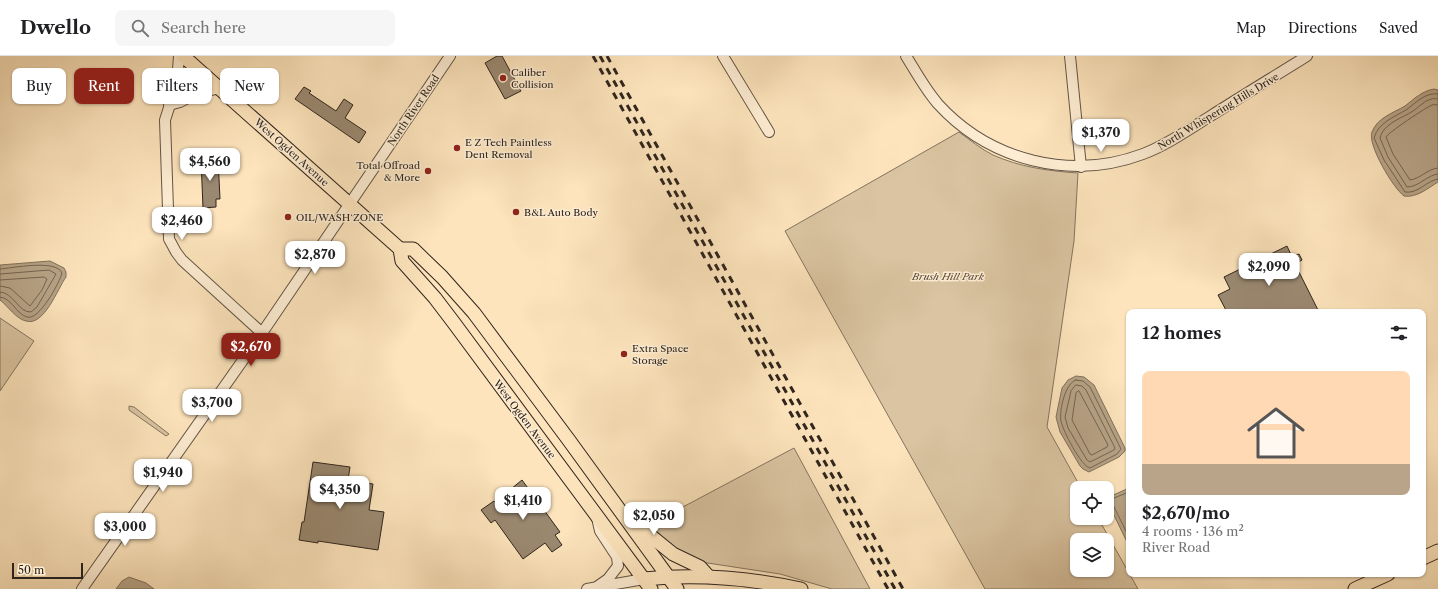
<!DOCTYPE html>
<meta charset="utf-8">
<style>
body{margin:0;font-family:"Libre Caslon Text",serif;background:#f6f6f6;color:#202124;height:100vh;display:flex;flex-direction:column;font-size:15px;white-space:nowrap}
*{box-sizing:border-box;margin:0}
p{font-size:13px;color:#757577}
.icon{flex:none;width:22px;height:22px;fill:none;stroke:currentColor;stroke-width:2;stroke-linecap:round;stroke-linejoin:round}
.map{position:relative;flex:1;overflow:hidden}
.panel{position:absolute;left:1126px;top:253px;width:300px;height:268px;display:flex;flex-direction:column;background:#fff;border-radius:8px;box-shadow:0 1px 3px #0004}
.panel>*{flex:none}
.banner{position:absolute;left:12px;top:12px;width:380px;height:36px;display:flex;gap:8px}
.buttons{position:absolute;left:1070px;top:425px;display:grid;gap:8px}
.buttons a{display:grid;place-items:center;width:44px;height:44px;border-radius:8px;background:#fff;box-shadow:0 1px 3px #0004;font-size:20px}
.scale{position:absolute;left:12px;bottom:10px;width:71px;box-sizing:border-box;padding-left:4px;border:2px solid #2f251d;border-top:0;font-size:11px;line-height:14px;white-space:nowrap;color:#2f251d;-webkit-text-stroke:3px #feedd3;paint-order:stroke}
.price{position:absolute;translate:-50% -34px;padding:0 9px;border-radius:8px;background:#fff;color:#222;font-size:13px;line-height:26px;filter:drop-shadow(0 1px 2px #0008)}
.price::after{content:'';position:absolute;left:50%;top:24px;width:12px;height:9px;margin-left:-6px;background:inherit;clip-path:polygon(0 0,100% 0,50% 100%)}
.price.active{background:#8f2418;color:#fff}
ul{padding:0;list-style:none}
li{display:grid;align-content:center;gap:8px;height:212px;padding:0 16px}
li+li{border-top:1px solid #e0e0e0}
li span{display:grid;place-items:center;height:124px;border-radius:8px;color:#555}
li>.icon{margin-inline-start:auto}
span .icon{width:72px;height:72px;fill:#fffc;stroke-width:1}
li b{font-size:17px}
h2{display:flex;justify-content:space-between;align-items:center;height:48px;padding:0 16px;font-size:17px}
.pill{padding:0 14px;border-radius:8px;background:#fff;box-shadow:0 1px 3px #0004;font-size:14px;line-height:36px}
.pill.active{background:#8f2418;color:#fff}
header{display:flex;align-items:center;gap:24px;box-sizing:border-box;height:56px;padding:0 20px;background:#fff;border-bottom:1px solid #e0e0e0}
header strong{font-size:19px}
nav{display:flex;gap:22px;margin-inline-start:auto;font-size:14px}
.search{width:280px;height:36px;background:#f6f6f6;display:flex;align-items:center;gap:10px;box-sizing:border-box;padding:0 14px;border-radius:8px;color:#757577;font-size:15px}
.map>svg:first-child{display:block}
.green{fill:#dac4a1;stroke:#84745f;fill-rule:evenodd}
.water{fill:#b7a386;stroke:#81715c}
.lines{fill:none;stroke-linecap:round;stroke-linejoin:round}
.shore{stroke:#736452;stroke-width:1}
.building{fill:#9a8870;stroke:#2f251d}
.minor-casing{stroke:#625545;stroke-width:12}
.major-casing{stroke:#2f251d;stroke-width:15}
.minor{stroke:#feedd3;stroke-width:10}
.major{stroke:#fde4bc;stroke-width:13}
.rail{stroke:#2f251d;stroke-width:3;stroke-dasharray:7 7;stroke-linecap:butt}
.poi-dot{fill:#8f2418;stroke:#feedd3;stroke-width:1.5}
.labels{text-anchor:middle;stroke-width:3;stroke-linejoin:round;paint-order:stroke}
.poi-label{font-size:10px;fill:#2f251d;stroke:#feedd3;text-anchor:start}
.street-label{font-size:10px;fill:#2f251d;stroke:#feedd3}
.park-label{font-size:10px;font-style:italic;fill:#5a4d3e;stroke:#feedd3}
</style>
<header>
<strong>Dwello</strong>
<div class="search"><svg class="icon" aria-label="search" viewBox="0 0 24 24"><circle cx="10" cy="10" r="6"/><path d="M15 15l6 6"/></svg>Search here</div>
<nav><a>Map</a><a>Directions</a><a>Saved</a></nav>
</header>
<div class="map">
<svg width="1438" height="533" viewBox="0 0 1438 533">
<rect width="100%" height="100%" fill="#fde4bc"/>
<filter id="stains"><feTurbulence type="fractalNoise" baseFrequency=".005" numOctaves="4"/><feColorMatrix values="0 0 0 0 .2 0 0 0 0 .09 0 0 0 0 .02 0 0 0 .5 -.17"/></filter>
<radialGradient id="worn" r=".72"><stop offset=".6" stop-color="#630" stop-opacity="0"/><stop offset="1" stop-color="#630" stop-opacity=".3"/></radialGradient>
<g class="green">
<polygon points="185,20 198,32 198,34 173,44 183,21"/>
<path d="M959,76C970,84 981,93 993,99C1020,111 1048,115 1078,117L1074,185L1047,371L1081,432H1077V462H1098L1138,533H985L785,175ZM1077,484H1107V514H1077Z"/>
<polygon points="0,262 34,285 0,335"/>
<polygon points="129,350 134,351 169,378 166,380 129,354"/>
<polygon points="794,392 870,533 832,533 780,518 701,506 678,494 649,469"/>
</g>
<g class="water">
<path d="M1434,33L1438,34V126C1428,132 1417,142 1404,140C1393,132 1367,88 1372,76C1377,62 1393,57 1405,50C1414,43 1422,35 1434,33Z"/>
<path d="M50,205L64,212L66,216V221C58,232 44,271 26,265C16,263 8,250 0,244V209Z"/>
<polygon points="1076,320 1084,321 1094,329 1125,392 1125,395 1119,401 1089,416 1083,413 1080,410 1060,376 1056,361 1062,332 1068,324"/>
<polygon points="1129,432 1129,490 1109,449 1109,441"/>
<polygon points="129,521 146,527 154,533 116,533 122,525"/>
</g>
<g class="lines">
<g class="shore">
<path d="M1438,38C1425,36 1416,47 1406,54C1394,61 1378,67 1374,82L1384,104L1405,136C1418,138 1426,125 1438,123"/>
<path d="M1438,43C1437,43 1432,42 1432,43C1425,44 1419,51 1413,55C1402,62 1383,68 1380,82L1388,101L1407,131C1419,131 1427,119 1438,118"/>
<path d="M1438,49C1435,49 1434,48 1432,49C1425,52 1389,76 1386,81L1393,98L1410,124C1420,123 1427,113 1438,112"/>
<path d="M0,213C13,212 56,203 62,217C60,226 39,265 27,261C16,258 12,242 0,241"/>
<path d="M0,218L49,214L56,218L37,251L31,256C19,257 13,236 0,236"/>
<polyline points="0,224 44,221 47,223 42,234 30,250 10,232 0,230"/>
<path d="M1076,324L1083,325L1090,331L1121,393L1117,398L1090,412C1081,410 1063,375 1061,365C1059,355 1065,327 1076,324Z"/>
<polygon points="1076,329 1082,330 1086,334 1115,392 1114,394 1090,406 1087,404 1068,372 1065,361 1071,335"/>
<polygon points="1079,335 1108,389 1107,391 1092,399 1090,398 1072,364 1076,337"/>
<polyline points="1129,436 1114,442 1112,447 1129,481"/>
</g>
</g>
<g class="building">
<polygon points="497,0 502,0 521,35 505,43 485,7"/>
<polygon points="304,31 311,35 309,37 336,55 344,43 353,49 345,62 366,76 359,87 295,43"/>
<polygon points="218,102 220,143 216,143 216,151 203,152 201,103"/>
<polygon points="1287,190 1292,201 1299,198 1302,204 1295,208 1319,256 1227,256 1218,239 1230,233 1224,221"/>
<polygon points="313,406 350,411 348,424 373,428 369,454 384,456 378,494 318,485 318,487 299,484 302,466 304,466"/>
<polygon points="522,424 560,476 555,479 562,489 552,496 545,487 523,503 495,464 491,467 481,454 494,445 495,446"/>
</g>
<g class="lines">
<g class="minor-casing">
<g id="minor">
<polyline points="179,0 177,27 165,64 169,183 176,196 182,204 262,277"/>
<polyline points="723,0 769,76"/>
<path d="M906,0C916,16 925,33 938,48C990,105 1071,125 1143,98C1167,89 1188,74 1209,61C1242,40 1275,20 1307,0"/>
<polyline points="1070,0 1081,111"/>
<polyline points="169,49 180,46 195,38 220,32"/>
<polyline points="597,462 600,475 617,501 618,510 608,523 598,530"/>
<polyline points="82,533 262,277 450,0"/>
<polyline points="587,533 644,523"/>
</g>
</g>
<g class="major-casing">
<g id="major">
<polyline points="183,0 400,193 402,205 435,242 454,267 651,533"/>
<polyline points="400,193 413,193 442,221 474,257 568,383 677,533"/>
<polyline points="636,468 673,498 700,511 708,520"/>
<polyline points="1423,502 1438,495"/>
<path d="M644,523C696,518 749,522 801,533"/>
<polyline points="1355,533 1388,518"/>
</g>
</g>
<use href="#minor" class="minor"/>
<use href="#major" class="major"/>
<g class="rail">
<polyline points="593,0 888,533"/>
<polyline points="600,0 895,533"/>
<polyline points="607,0 903,533"/>
</g>
</g>
<g class="poi-dot">
<circle cx="503" cy="22" r="4"/>
<circle cx="457" cy="92" r="4"/>
<circle cx="428" cy="115" r="4"/>
<circle cx="516" cy="156" r="4"/>
<circle cx="288" cy="161" r="4"/>
<circle cx="624" cy="298" r="4"/>
</g>
<g class="labels">
<g class="poi-label">
<text x="511" y="20">Caliber<tspan x="511" dy="12">Collision</tspan></text>
<text x="465" y="90">E Z Tech Paintless<tspan x="465" dy="12">Dent Removal</tspan></text>
<text x="420" y="113" text-anchor="end">Total Offroad<tspan x="420" dy="12">&amp; More</tspan></text>
<text x="524" y="160">B&amp;L Auto Body</text>
<text x="296" y="165">OIL/WASH ZONE</text>
<text x="632" y="296">Extra Space<tspan x="632" dy="12">Storage</tspan></text>
</g>
<g class="street-label">
<text transform="translate(413 54) rotate(-56)" y="4">North River Road</text>
<text transform="translate(1218 55) rotate(-31)" y="4">North Whispering Hills Drive</text>
<text transform="translate(292 96) rotate(42)" y="4">West Ogden Avenue</text>
<text transform="translate(525 363) rotate(53)" y="4">West Ogden Avenue</text>
</g>
<g class="park-label">
<text x="948" y="224">Brush Hill Park</text>
</g>
</g>
<rect width="100%" height="100%" filter="url(#stains)"/>
<rect width="100%" height="100%" fill="url(#worn)"/>
</svg>
<div class="buttons">
<a><svg class="icon" aria-label="locate" viewBox="0 0 24 24"><circle cx="12" cy="12" r="6"/><path d="M12 2v4M12 18v4M2 12h4M18 12h4"/></svg></a>
<a><svg class="icon" aria-label="layers" viewBox="0 0 24 24"><path d="M12 4l9 5-9 5-9-5zM3 14l9 5 9-5"/></svg></a>
</div>
<div class="scale">50 m</div>
<b class="price" style="left:1101px;top:97px">$1,370</b>
<b class="price" style="left:210px;top:126px">$4,560</b>
<b class="price" style="left:182px;top:185px">$2,460</b>
<b class="price" style="left:315px;top:219px">$2,870</b>
<b class="price" style="left:1269px;top:231px">$2,090</b>
<b class="price active" style="left:251px;top:311px">$2,670</b>
<b class="price" style="left:212px;top:367px">$3,700</b>
<b class="price" style="left:163px;top:437px">$1,940</b>
<b class="price" style="left:340px;top:454px">$4,350</b>
<b class="price" style="left:523px;top:465px">$1,410</b>
<b class="price" style="left:654px;top:480px">$2,050</b>
<b class="price" style="left:125px;top:491px">$3,000</b>
<div class="banner">
<a class="pill">Buy</a>
<a class="pill active">Rent</a>
<a class="pill">Filters</a>
<a class="pill">New</a>
</div>
<section class="panel">
<h2>12 homes<svg class="icon" aria-label="filters" viewBox="0 0 24 24"><path d="M4 7h16M4 17h16"/><circle cx="9" cy="7" r="2"/><circle cx="15" cy="17" r="2"/></svg></h2>
<ul>
<li><span style="background:linear-gradient(#ffd9b3 75%,#b9a48a 0)"><svg class="icon" aria-label="home" viewBox="0 0 24 24"><path d="M3 11l9-7 9 7M6 9v11h12V9"/></svg></span><div><b>$2,670/mo</b><p>4 rooms · 136 m²</p><p>River Road</p></div></li>
</ul>
</section>
</div>
